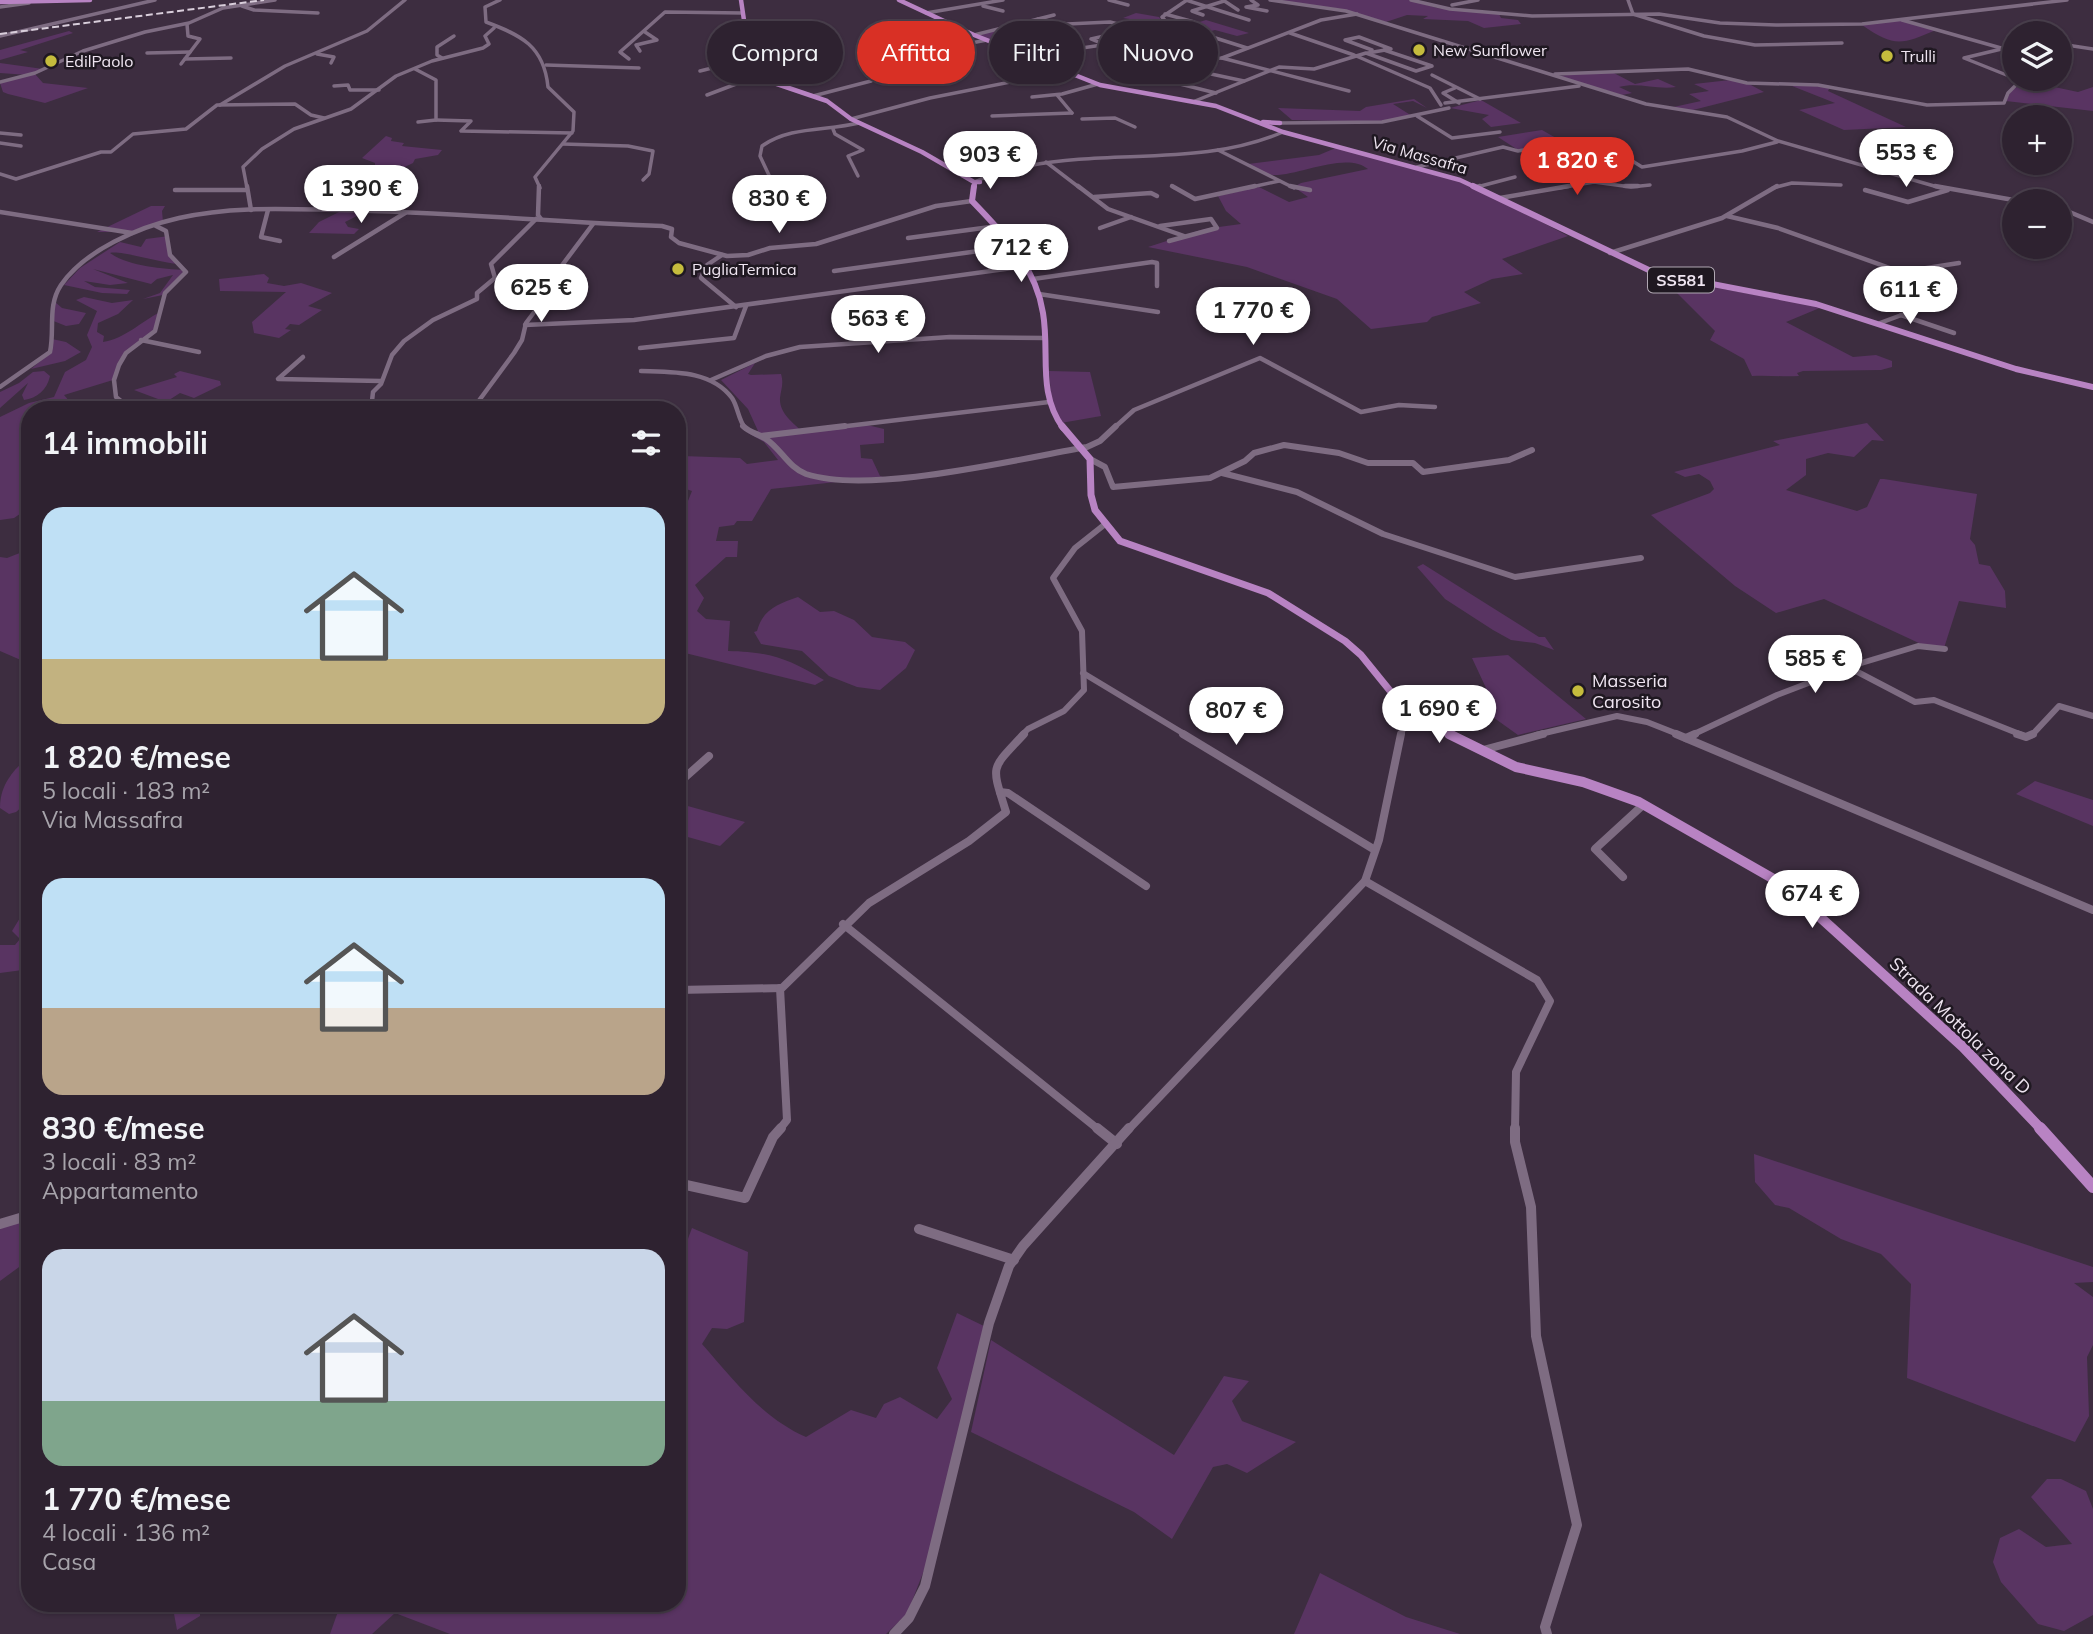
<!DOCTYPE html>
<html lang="it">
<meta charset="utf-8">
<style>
body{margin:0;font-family:Mulish,sans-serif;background:#3a2f3c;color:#f1f3f6;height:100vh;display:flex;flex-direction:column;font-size:26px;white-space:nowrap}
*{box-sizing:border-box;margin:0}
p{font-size:23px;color:#a7a4ab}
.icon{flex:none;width:38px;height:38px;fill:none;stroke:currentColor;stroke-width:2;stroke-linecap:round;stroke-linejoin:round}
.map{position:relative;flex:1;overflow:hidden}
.sheet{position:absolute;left:21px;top:401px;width:665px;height:1211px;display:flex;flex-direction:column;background:#2e2230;border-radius:28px;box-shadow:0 2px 5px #0004,0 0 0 2px #493f4c}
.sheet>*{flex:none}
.banner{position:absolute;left:707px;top:21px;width:665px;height:63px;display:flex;gap:14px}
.buttons{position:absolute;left:2002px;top:21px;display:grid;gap:14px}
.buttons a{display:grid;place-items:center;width:70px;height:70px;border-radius:50%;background:#2e2230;box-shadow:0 2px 5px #0004,0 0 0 2px #493f4c;font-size:35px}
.price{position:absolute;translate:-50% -60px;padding:0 16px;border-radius:24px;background:#fff;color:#222;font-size:23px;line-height:46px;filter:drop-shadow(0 2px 4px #0008)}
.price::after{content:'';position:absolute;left:50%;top:42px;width:21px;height:16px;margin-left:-10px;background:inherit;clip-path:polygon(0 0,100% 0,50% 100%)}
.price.current{background:#d93025;color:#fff}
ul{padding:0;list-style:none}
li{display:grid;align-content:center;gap:14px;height:371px;padding:0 21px}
li span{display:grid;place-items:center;height:217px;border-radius:21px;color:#555}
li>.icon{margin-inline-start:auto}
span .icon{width:126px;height:126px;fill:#fffc;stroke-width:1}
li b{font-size:30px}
h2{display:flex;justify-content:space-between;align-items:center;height:84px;padding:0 21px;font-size:30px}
.chip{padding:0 24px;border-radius:32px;background:#2e2230;box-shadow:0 2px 5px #0004,0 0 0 2px #493f4c;font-size:24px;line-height:63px}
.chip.current{background:#d93025;color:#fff}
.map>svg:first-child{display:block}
.green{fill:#593462}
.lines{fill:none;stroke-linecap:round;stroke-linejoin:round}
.minor-far4{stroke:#7e6c82;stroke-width:3.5}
.minor-far3{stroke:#7e6c82;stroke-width:4.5}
.minor-far2{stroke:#7e6c82;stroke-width:6}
.minor-far1{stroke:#7e6c82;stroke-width:8}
.minor{stroke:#7e6c82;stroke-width:10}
.major-far4{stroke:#b883c3;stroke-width:4.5}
.major-far3{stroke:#b883c3;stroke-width:6}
.major-far2{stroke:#b883c3;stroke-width:7}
.major-far1{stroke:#b883c3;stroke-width:10}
.major{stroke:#b883c3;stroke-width:12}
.rail{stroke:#d9cedb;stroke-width:2;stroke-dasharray:7 3.5;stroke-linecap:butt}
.poi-dot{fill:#c5bc3d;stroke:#1f1821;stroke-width:2.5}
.labels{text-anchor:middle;stroke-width:5;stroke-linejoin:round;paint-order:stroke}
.far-poi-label{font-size:16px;fill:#efe5f1;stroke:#1f1821;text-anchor:start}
.far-street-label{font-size:16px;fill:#efe5f1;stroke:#1f1821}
.shield{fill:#1f1821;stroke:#b1a8b3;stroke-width:2}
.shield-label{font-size:16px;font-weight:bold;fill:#efe5f1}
.poi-label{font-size:18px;fill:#efe5f1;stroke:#1f1821;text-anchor:start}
.street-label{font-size:18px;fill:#efe5f1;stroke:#1f1821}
</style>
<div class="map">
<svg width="2093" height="1634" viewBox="0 0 2093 1634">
<rect width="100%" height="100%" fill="#3d2d40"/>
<g class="green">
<polygon points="1275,0 1420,0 1417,2 1437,8 1499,14 1501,18 1518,20 1521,24 1484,28 1468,21 1423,19 1428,16 1407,15 1386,22 1342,9"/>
<polygon points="1136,13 1159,17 1165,25 1183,27 1206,20 1249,33 1237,36 1215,30 1184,38 1144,30 1163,24 1123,18"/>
<path d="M1901,20L1936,30C1901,45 1894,47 1862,25Z"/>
<polygon points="1025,23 1057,35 1004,46 976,35"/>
<polygon points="69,31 73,33 20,50 28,52 0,60 0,50"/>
<polygon points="0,63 43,69 35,74 43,83 88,88 45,103 8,94 3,92 0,83 28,75 0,73"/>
<path d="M1610,71L1635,84L1658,79L1676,87C1657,90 1637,82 1619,87L1632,93L1622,95L1558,76Z"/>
<polygon points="1730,80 1749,84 1764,92 1693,110 1669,108 1701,101 1689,94 1709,91 1694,84"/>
<polygon points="2026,81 2078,92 2093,87 2093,111 2006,101 2011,91"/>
<polygon points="1787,84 1830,87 1828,91 1906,127 1844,130 1799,110 1835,103"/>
<polygon points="1414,99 1427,108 1413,101 1393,104 1412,116 1377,122 1292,120 1278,108 1360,111 1366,107"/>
<polygon points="1481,100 1521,123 1491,127 1482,119 1489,115 1450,108"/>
<polygon points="1542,130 1563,142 1518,150 1498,137"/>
<polygon points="386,136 392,138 391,141 404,143 402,146 442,150 438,155 415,159 413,163 386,176 364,170 375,166 375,163 362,158"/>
<path d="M1338,147L1448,177L1479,189L1568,236L1502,259L1523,274L1492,279L1464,292L1481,303L1432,317L1427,322L1371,329L1337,299L1247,267L1148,247L1204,229L1241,224L1226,211L1218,196L1259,187L1289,202L1308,197L1294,187L1301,183L1368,169C1346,151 1299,176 1273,175C1266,175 1255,167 1248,164L1319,155Z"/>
<polygon points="151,206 165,206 162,211 163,222 138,232 97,232"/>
<polygon points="341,211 365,212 345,222 348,227 359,229 354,234 309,233 319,222"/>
<path d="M169,236V256L178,264C161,263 120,250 110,253C128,266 163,269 185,270L163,295L143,299L160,293L173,275L157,279L151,284L93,269L128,283L110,285L84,281L95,287L130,290L127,294L102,293L64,285L80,268L120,242L141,247L146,239Z"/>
<polygon points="264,274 269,278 267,283 284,286 301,283 332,293 308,306 322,310 299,325 290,324 285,329 291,330 279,338 254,333 252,322 286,292 220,291 219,279"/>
<path d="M1666,282H1684L1822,307L1786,322L1853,357L1876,355L1892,361V367L1881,370L1803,371L1797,373L1799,376C1782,377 1768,375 1752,376L1744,359L1710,340L1715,331Z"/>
<path d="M84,297L112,303L133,300L118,314L98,323L97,332L104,336L103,342C124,339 141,322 160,312L154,331L122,357L113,380L64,395L76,409L30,410V441L24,444L30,448V507L14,518L0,520V417L29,403L54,397L65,372L86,360L92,347L87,335L97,311L76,300Z"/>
<polygon points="55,302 62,308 86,313 79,324 66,326 51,320"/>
<polygon points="52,339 66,342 81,352 65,361 31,369 52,351"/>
<path d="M755,363L748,374L751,375L781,374C784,384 781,389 780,398C779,413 793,423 803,432L867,425L884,429V443L860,445L861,458L872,459L880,476L883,477L771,489L752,521H737L734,525L719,527L716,541H738L737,557H726L695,585L704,598L697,611L706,619L730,621L728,651C770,652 787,658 824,680L815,685L677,651V528L692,491L677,486L682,456L740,458L747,464L778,460L764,442L748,433L758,431L748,409L721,380Z"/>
<path d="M44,371L50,376C47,390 37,398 24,400L22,395L28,383L0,408V392L19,383L33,372Z"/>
<polygon points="180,371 220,381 221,385 194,398 180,393 166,402 134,390 177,377 174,374"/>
<polygon points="1049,371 1090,372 1101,416 1061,423 1052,405"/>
<polygon points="1867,423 1884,441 1872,440 1854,457 1828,453 1806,459 1806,475 1786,490 1857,511 1867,507 1880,479 1884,479 1977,494 1970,539 1975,545 1979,564 1990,566 2005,591 2006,608 1959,601 1944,648 1921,644 1824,599 1776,613 1735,586 1651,515 1710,493 1714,489 1710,481 1699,474 1685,477 1674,472 1780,445 1773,441"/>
<polygon points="30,549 30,664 0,651 0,557 7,558"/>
<polygon points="1423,564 1539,637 1545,637 1554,650 1535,643 1511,640 1493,630 1445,599 1417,567"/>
<path d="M798,597L820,612L834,611L854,620L872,637L905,642L915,650L906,668L880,690L857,687L829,676L802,651L761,644L754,632L757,631C763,609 778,604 798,597Z"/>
<polygon points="1508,655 1586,719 1518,735 1490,715 1484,706 1486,688 1472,658"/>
<path d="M30,755V800L16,812L9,814L0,808C0,784 13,771 30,755Z"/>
<polygon points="2035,781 2093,800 2093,826 2016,794"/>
<polygon points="677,803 745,822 720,846 677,834"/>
<polygon points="30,911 30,969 0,973 0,945 15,945 20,939 12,931 23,913"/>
<polygon points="1754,1154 2093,1267 2093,1282 2074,1283 2093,1297 2093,1345 2087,1357 2089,1416 2075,1442 1907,1378 1911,1284 1881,1254 1841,1239 1789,1208 1775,1205 1755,1182"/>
<polygon points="30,1217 30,1259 0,1281 0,1226"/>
<path d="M692,1228L748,1252L744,1322L727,1329L712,1328L702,1344C733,1379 762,1418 806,1437L851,1410L876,1418L884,1404L900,1397L937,1419L952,1399L937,1368L957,1313L986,1327L935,1542L907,1614L886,1634H450L395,1613L372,1634H330L341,1603H677V1248L686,1244Z"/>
<polygon points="991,1340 1174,1455 1224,1376 1249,1381 1232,1401 1242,1421 1296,1442 1247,1473 1227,1464 1213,1467 1172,1539 1134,1512 971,1432"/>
<polygon points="2047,1479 2061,1479 2086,1491 2093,1509 2093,1615 2064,1631 2038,1624 2001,1582 1993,1562 2000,1538 2019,1529 2046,1547 2072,1544 2031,1497"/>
<polygon points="1320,1573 1406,1617 1460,1634 1294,1634"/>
<polygon points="172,1603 204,1603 200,1606 200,1616 177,1630"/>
</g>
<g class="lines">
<g class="minor-far4">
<path d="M500,0L485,7L486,22C521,35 544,46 548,87L574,112L573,131L535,177L540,188"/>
<polyline points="1109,0 1128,5"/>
<polyline points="1186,0 1249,20"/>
<polyline points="1223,0 1238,10"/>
<polyline points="1251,0 1258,5 1246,7 1267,11"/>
<polyline points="1270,0 1346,11 1646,104 1727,117 1778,141 1941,188"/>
<polyline points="1411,0 1450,9 1532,16 1659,14 1720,23 1776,25 1862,24 2067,0"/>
<polyline points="1628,0 1633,14 1704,36 1755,45 1842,43"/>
<polyline points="1452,5 1478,0"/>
<polyline points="242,6 254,10 318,13"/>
<polyline points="983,6 1003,11"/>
<polyline points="0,7 29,3"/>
<polyline points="926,13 1003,0"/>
<polyline points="1165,14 1194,22"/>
<polyline points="1203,15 1192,11 1224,1"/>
<polyline points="1038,19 1067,24 1110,22 1161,35"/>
<polyline points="1902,20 2001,48"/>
<polyline points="1168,24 1162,17 1187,0"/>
<polyline points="1290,33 1354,55 1430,88 1441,105"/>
<polyline points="974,35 1054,15"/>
<polyline points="1206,35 1247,48"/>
<polyline points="0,36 155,0"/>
<polyline points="1103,44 1091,39 1122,32"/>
<polyline points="2060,44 2093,49"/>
<polyline points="2014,46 1964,58 2014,78"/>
<polyline points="640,51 636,45 657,40 645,32"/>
<polyline points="147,53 190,52"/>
<polyline points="1368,53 1391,49 1359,37 1345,40 1372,50"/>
<polyline points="317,54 334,57 331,63"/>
<polyline points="902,56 987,40"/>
<polyline points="1028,56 1129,41 1151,46"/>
<polyline points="442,58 437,55 437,47 454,36"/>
<polyline points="1222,58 1349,91"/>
<polyline points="185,59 231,58"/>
<polyline points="629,59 620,52 665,12 743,13"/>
<polyline points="1161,60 1222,58 1321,20 1357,14"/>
<polyline points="181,64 200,39 188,36 187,24"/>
<polyline points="546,65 639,68"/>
<polyline points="415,69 436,80 436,120 418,122"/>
<polyline points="700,71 720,66 771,67"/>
<polyline points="1197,71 1244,81"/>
<polyline points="1555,74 1688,69 1747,83 1818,85 1927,105 2004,103 2008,93 2021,80 2018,79"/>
<polyline points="1432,75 1480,99"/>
<polyline points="0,82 35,73 83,51 145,32 189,23 223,8 275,0"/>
<polyline points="1180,84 1216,93"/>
<polyline points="334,86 348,85 350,90 379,90"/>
<polyline points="1455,88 1443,93 1459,103"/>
<polyline points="707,95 744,81 770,80"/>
<polyline points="1057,95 1072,113"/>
<polyline points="813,96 871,81 881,74"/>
<polyline points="1032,97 1062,94 1098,84"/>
<polyline points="1195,101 1279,67 1314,69 1366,53 1416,71 1432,66 1384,50"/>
<polyline points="1445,103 1579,86"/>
<polyline points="220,105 285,66 367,31 405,0"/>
<polyline points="992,116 1072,113"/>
<polyline points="1417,116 1452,138 1500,132"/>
<polyline points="851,119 930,98 1066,71"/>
<polyline points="1082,119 1115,118 1135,127"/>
<polyline points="436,120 471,121 461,131 572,133"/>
<polyline points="1280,123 1382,122 1449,108"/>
<polyline points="833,129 835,134 863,150 848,156 858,176"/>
<polyline points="0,133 21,135"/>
<polyline points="0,143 21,146"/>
<polyline points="563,144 628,146 653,151 649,174 643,180"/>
<polyline points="1218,150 1294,188"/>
<polyline points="1626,157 1642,167 1742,151 1777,142"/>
<polyline points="1046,162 1080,188"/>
<polyline points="1417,167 1503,147 1518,151 1573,141 1599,152"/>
<polyline points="0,174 16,179 101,152 111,152 133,134 186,129 217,105 295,104 311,115 324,118"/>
<path d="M977,181C993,172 1011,170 1028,166C1113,149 1202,167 1283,132"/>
<polyline points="1172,186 1175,188"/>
<polyline points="1477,187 1515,177"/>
<polyline points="247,188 243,167 262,149 294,129 351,109 396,76 432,61 483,48 489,44 485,36 494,28"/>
<path d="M775,188L760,156L762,146C790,126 826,131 859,123"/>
<polyline points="1247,188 1279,181"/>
<polyline points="1559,188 1594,182 1631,187 1650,185"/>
<polyline points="1773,188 1792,183 1841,185"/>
</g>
<g class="minor-far3">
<polyline points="247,186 251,210"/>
<polyline points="539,186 538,215 541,219"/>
<polyline points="1078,186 1108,209 1184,236"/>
<polyline points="1172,186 1195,199 1255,186"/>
<polyline points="1290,186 1310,190"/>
<polyline points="1625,186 1638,186"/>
<polyline points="1935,186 2019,201"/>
<polyline points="1477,187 1480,186"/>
<polyline points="175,190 247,190"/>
<polyline points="1865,190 1908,202 1948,190"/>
<polyline points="1094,197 1151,193 1157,196"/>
<polyline points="1500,198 1569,186"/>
<polyline points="2060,208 2093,222"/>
<polyline points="268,210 261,237 280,241"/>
<polyline points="0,212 132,233"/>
<polyline points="747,215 786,210 775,186"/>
<polyline points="1727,216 1778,228 1951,290 1942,302"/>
<polyline points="1160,226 1211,219 1217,228 1169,241"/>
<polyline points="1100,228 1131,217"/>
<polyline points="908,238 998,226"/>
<polyline points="1610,253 1722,218 1777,186"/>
<polyline points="722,255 707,265 701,278 736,307"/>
<polyline points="334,257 405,213"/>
<polyline points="834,271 1015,246"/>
<polyline points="1901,272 1959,263"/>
<polyline points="1033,279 1152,262 1157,263 1157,286"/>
<polyline points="1039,294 1158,312"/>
<polyline points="1901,315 1954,333"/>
<polyline points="1880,323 1931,304"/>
<polyline points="525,325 634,320 1027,266"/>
<polyline points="141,340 199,352"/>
<polyline points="640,348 734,338 746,306"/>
<polyline points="303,357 278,379 381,381"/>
<path d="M641,371C672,372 711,370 732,398C738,407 738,419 745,428"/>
<polyline points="711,380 766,356 800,347 950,337 1045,338"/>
<path d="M0,387L50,352C55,329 47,306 61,285C85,250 139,227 179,218C231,206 286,209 338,210C446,212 554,222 662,226L672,229L671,237L679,243L727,256L748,255L770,248L816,244L936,206L972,201"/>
<polyline points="132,410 116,397 114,380 119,365 126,353 155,331 165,293 186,272 170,255 166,231 156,226"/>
<polyline points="371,410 373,392 381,384 392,355 404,341 433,320 477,299 477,293 495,278 491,264 536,219"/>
<polyline points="472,410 514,353 522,340 526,323 544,299 560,268 593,224"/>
<polyline points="830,428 1049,402"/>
<polyline points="1114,428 1134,410 1260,358 1361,412 1399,405 1435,407"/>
</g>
<g class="minor-far2">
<path d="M743,426C750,433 759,434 766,439C781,449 789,468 806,474C871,495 1017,459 1087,447L1100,441L1116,426"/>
<polyline points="761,436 845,426"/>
<polyline points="1090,459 1105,467 1113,487 1210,478 1245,461 1254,453 1284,445 1339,453 1368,463 1413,463 1423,472 1509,460 1532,450"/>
<polyline points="1222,473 1297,492 1383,534 1515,577 1641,558"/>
<polyline points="1850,668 1915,702 1934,700 2022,735"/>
<polyline points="1083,673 1186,735"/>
<polyline points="1022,735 1028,729 1064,711 1084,690 1082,631 1053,578 1075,548 1104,525"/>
<polyline points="1401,735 1408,713"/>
<polyline points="1536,735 1617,716 1647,722 1680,735"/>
<polyline points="1692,735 1777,695 1858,664 1918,646 1945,649"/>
<polyline points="2032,735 2059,706 2093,716"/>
</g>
<g class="minor-far1">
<polyline points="1183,734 1375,850"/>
<polyline points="1676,734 2093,910"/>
<polyline points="2017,734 2026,737 2033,734"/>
<polyline points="1686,738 1695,734"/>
<polyline points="1483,750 1543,734"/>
<polyline points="677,778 682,780 709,756"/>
<polyline points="1000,792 1008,793 1146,886"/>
<polyline points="1623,877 1595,849 1643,805"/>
<polyline points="1365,881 1537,980 1550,1001 1516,1072 1515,1130"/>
<polyline points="843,924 1099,1130"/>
<path d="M677,990L782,988L869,903L969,841L1006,812C991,763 990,771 1024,734"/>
<polyline points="779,1130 787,1120 780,988"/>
<polyline points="1128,1130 1365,881 1379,840 1401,734"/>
</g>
<g class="minor">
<polyline points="1097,1128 1117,1144"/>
<polyline points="1515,1128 1515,1142 1531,1207 1536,1336 1577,1525 1545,1627 1547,1634"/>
<polyline points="677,1183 745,1198 773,1137 781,1128"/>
<polyline points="0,1224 30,1215"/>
<polyline points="919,1229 1014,1260"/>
<polyline points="894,1634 909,1618 925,1586 989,1323 1009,1266 1023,1246 1129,1128"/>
</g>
<g class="major-far4">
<polyline points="741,0 745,27 771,63 771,82 827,101 851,119 922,152 974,182 980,182"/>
<polyline points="899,0 974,35 1100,85 1216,106 1283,132 1460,180 1477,188"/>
<polyline points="0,2 90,0"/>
<polyline points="1263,122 1280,123"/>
<polyline points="974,188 975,183"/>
</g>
<g class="major-far3">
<path d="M974,186L972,201C1003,233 1036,267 1043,313C1050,354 1037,392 1063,428"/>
<polyline points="1473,186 1655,273 1816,304 2016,369 2093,387"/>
</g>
<polyline class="major-far2" points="1062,426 1090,459 1091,495 1095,510 1120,541 1268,593 1345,641 1361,655 1408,713 1453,735"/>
<polyline class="major-far1" points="1449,734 1516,767 1583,782 1639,802 1772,878 1800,899 1963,1047 2042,1130"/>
<polyline class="major" points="2040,1128 2093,1187"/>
<polyline class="rail" points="0,34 264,0"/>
</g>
<g class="poi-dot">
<circle cx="1419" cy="50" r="7"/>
<circle cx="1887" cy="56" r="7"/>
<circle cx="51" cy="61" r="7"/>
<circle cx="678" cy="269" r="7"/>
<circle cx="1578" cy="691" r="7"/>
</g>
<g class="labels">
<g class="far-poi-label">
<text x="1433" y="56">New Sunflower</text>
<text x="1901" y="62">Trulli</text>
<text x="65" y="67">EdilPaolo</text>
<text x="692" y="275">PugliaTermica</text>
</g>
<g class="far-street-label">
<text transform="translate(1420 155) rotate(16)" y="6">Via Massafra</text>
</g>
<rect class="shield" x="1648" y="267.5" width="66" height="25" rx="5"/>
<g class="shield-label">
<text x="1681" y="286">SS581</text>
</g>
<g class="poi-label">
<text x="1592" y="687">Masseria<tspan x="1592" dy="21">Carosito</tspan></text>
</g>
<g class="street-label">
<text transform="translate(1960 1026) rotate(44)" y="6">Strada Mottola zona D</text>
</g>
</g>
</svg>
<div class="buttons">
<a><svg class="icon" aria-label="layers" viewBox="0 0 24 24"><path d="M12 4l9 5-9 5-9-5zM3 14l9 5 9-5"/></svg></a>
<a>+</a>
<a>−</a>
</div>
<b class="price" style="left:1906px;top:189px">553 €</b>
<b class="price" style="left:990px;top:191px">903 €</b>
<b class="price current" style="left:1577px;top:197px">1 820 €</b>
<b class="price" style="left:361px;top:225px">1 390 €</b>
<b class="price" style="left:779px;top:235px">830 €</b>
<b class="price" style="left:1021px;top:284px">712 €</b>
<b class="price" style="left:541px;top:324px">625 €</b>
<b class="price" style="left:1910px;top:326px">611 €</b>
<b class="price" style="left:1253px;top:347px">1 770 €</b>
<b class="price" style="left:878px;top:355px">563 €</b>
<b class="price" style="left:1815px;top:695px">585 €</b>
<b class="price" style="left:1439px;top:745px">1 690 €</b>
<b class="price" style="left:1236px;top:747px">807 €</b>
<b class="price" style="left:1812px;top:930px">674 €</b>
<div class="banner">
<a class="chip">Compra</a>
<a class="chip current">Affitta</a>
<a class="chip">Filtri</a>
<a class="chip">Nuovo</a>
</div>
<section class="sheet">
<h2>14 immobili<svg class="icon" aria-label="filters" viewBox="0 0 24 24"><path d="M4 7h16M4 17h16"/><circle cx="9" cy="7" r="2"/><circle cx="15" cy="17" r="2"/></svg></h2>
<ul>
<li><span style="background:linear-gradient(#bfe0f5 70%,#c2b280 0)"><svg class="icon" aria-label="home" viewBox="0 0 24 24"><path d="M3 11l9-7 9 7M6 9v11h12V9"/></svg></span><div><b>1 820 €/mese</b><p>5 locali · 183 m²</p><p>Via Massafra</p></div></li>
<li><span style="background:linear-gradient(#bfe0f5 60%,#b9a48a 0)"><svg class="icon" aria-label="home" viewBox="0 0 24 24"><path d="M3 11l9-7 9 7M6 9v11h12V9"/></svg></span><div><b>830 €/mese</b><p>3 locali · 83 m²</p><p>Appartamento</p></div></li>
<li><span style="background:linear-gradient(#c9d6e8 70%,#7fa58c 0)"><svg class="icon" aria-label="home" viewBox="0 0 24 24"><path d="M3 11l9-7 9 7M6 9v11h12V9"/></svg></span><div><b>1 770 €/mese</b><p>4 locali · 136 m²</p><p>Casa</p></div></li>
</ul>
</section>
</div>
